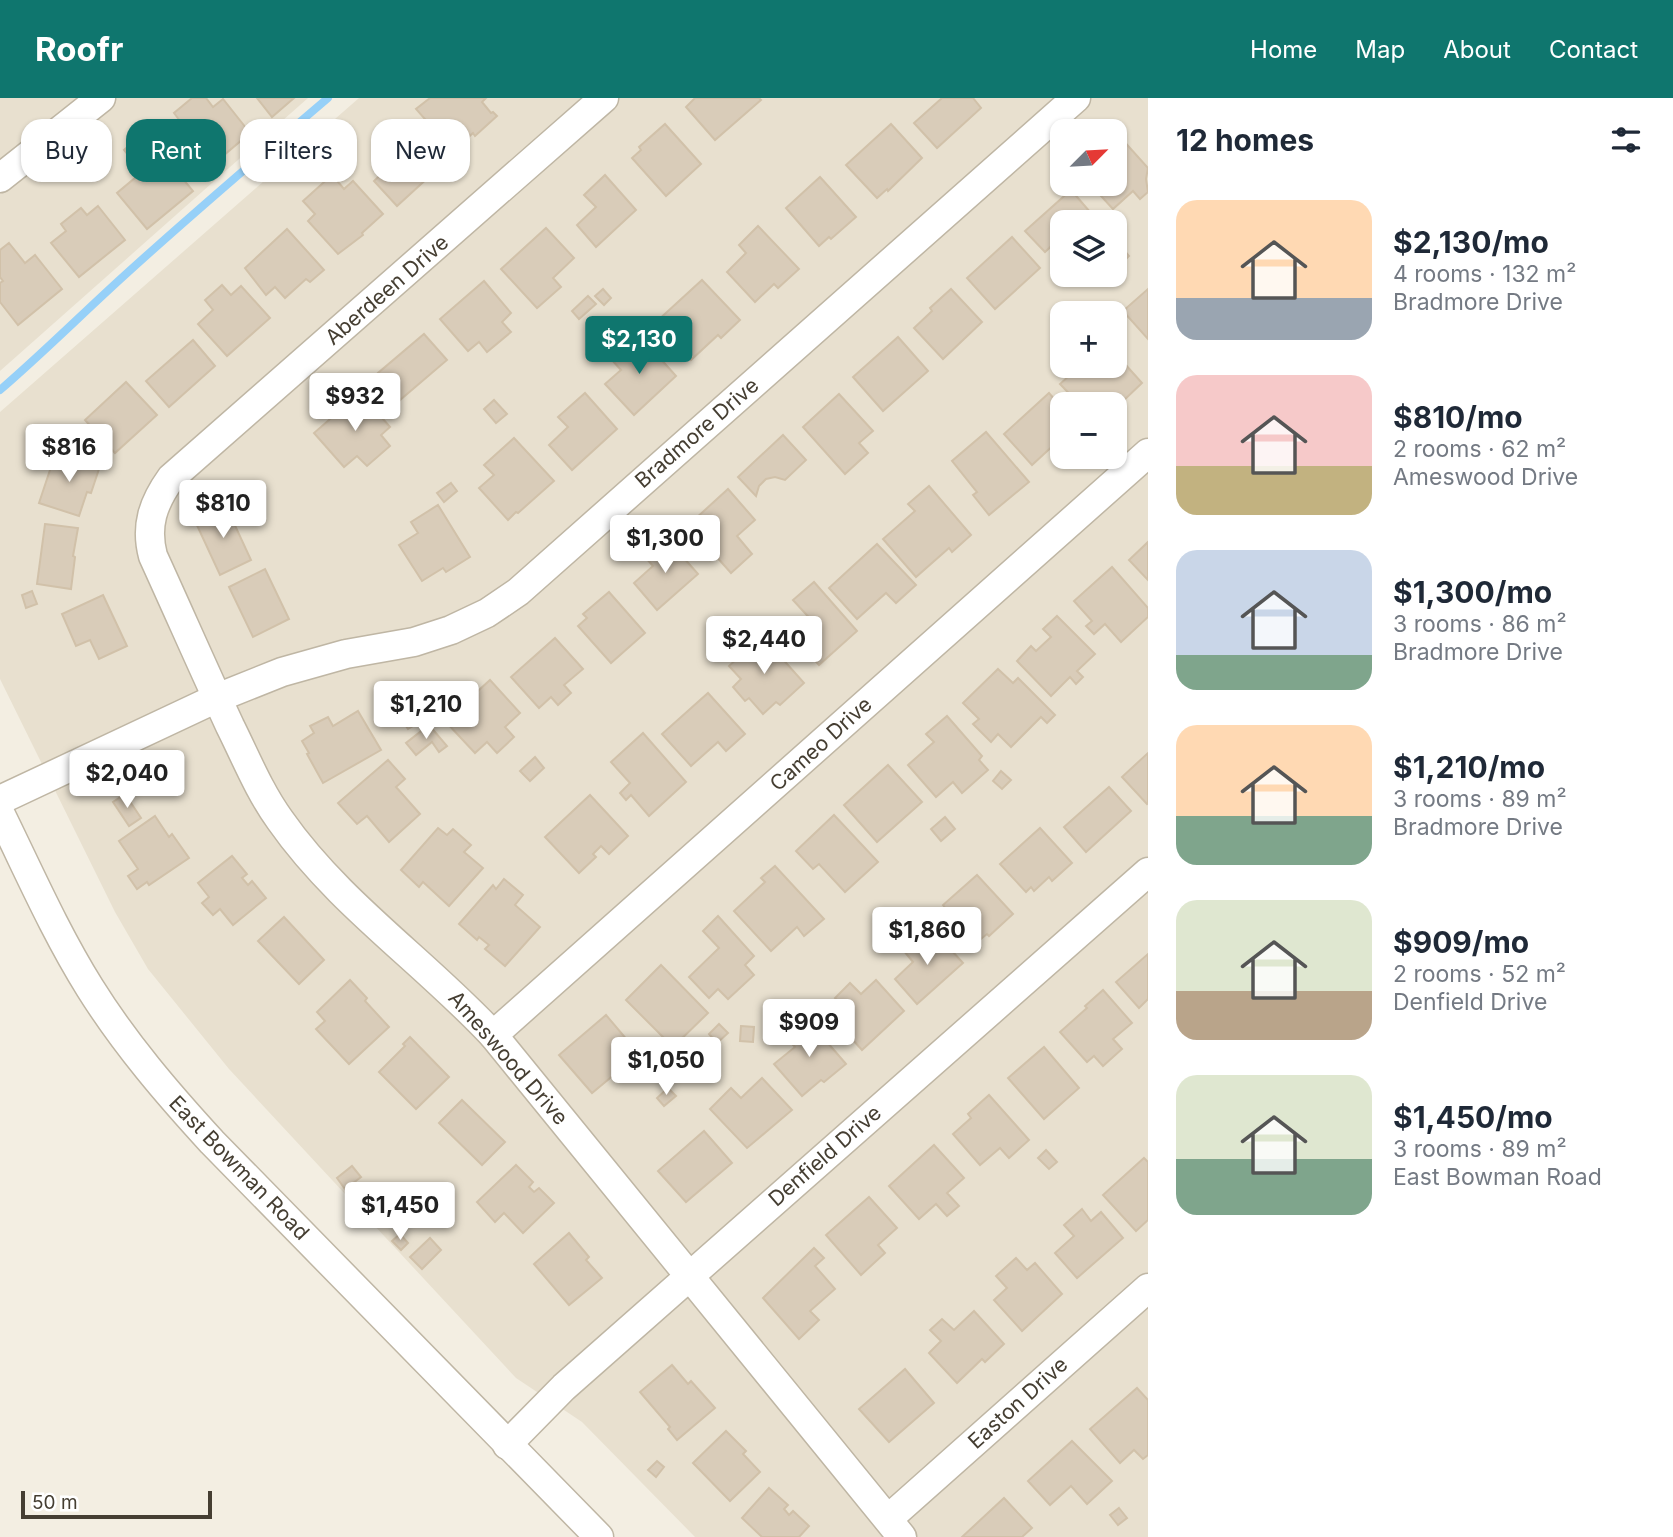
<!DOCTYPE html>
<meta charset="utf-8">
<style>
body{margin:0;font-family:Inter,sans-serif;background:#f2f2f3;color:#1f2937;height:100vh;display:flex;flex-direction:column;font-size:26px;white-space:nowrap}
*{box-sizing:border-box;margin:0}
p{font-size:23px;color:#747a83}
.icon{flex:none;width:38px;height:38px;fill:none;stroke:currentColor;stroke-width:2;stroke-linecap:round;stroke-linejoin:round}
.map{position:relative;flex:1;overflow:hidden}
.side{display:flex;flex-direction:column;background:#fff;width:525px}
.side>*{flex:none}
.banner{position:absolute;left:21px;top:21px;width:665px;height:63px;display:flex;gap:14px}
.needle{width:46px;rotate:66deg}
.tools{position:absolute;left:1050px;top:21px;display:grid;gap:14px}
.tools a{display:grid;place-items:center;width:77px;height:77px;border-radius:14px;background:#fff;box-shadow:0 2px 5px #0004;font-size:35px}
.scale{position:absolute;left:21px;bottom:18px;width:191px;box-sizing:border-box;padding-left:7px;border:4px solid #453e32;border-top:0;font-size:19px;line-height:24px;white-space:nowrap;color:#453e32;-webkit-text-stroke:5px #fff;paint-order:stroke}
.price{position:absolute;translate:-50% -60px;padding:0 16px;border-radius:7px;background:#fff;color:#222;font-size:23px;line-height:46px;filter:drop-shadow(0 2px 4px #0008)}
.price::after{content:'';position:absolute;left:50%;top:42px;width:21px;height:16px;margin-left:-10px;background:inherit;clip-path:polygon(0 0,100% 0,50% 100%)}
.price.active{background:#0f766e;color:#fff}
ul{padding:0;list-style:none}
li{display:flex;align-items:center;gap:21px;height:175px;padding:0 28px}
li span{display:grid;place-items:center;flex:none;width:196px;height:140px;border-radius:21px;color:#555}
li>.icon{margin-inline-start:auto}
span .icon{width:84px;height:84px;fill:#fffc;stroke-width:1}
li b{font-size:30px}
h2{display:flex;justify-content:space-between;align-items:center;height:84px;padding:0 28px;font-size:30px}
.tag{padding:0 24px;border-radius:21px;background:#fff;box-shadow:0 2px 5px #0004;font-size:24px;line-height:63px}
.tag.active{background:#0f766e;color:#fff}
header{display:flex;align-items:center;gap:42px;box-sizing:border-box;height:98px;padding:0 35px;background:#0f766e;color:#fff}
header strong{font-size:33px}
nav{display:flex;gap:38px;margin-inline-start:auto;font-size:24px}
main{display:flex;flex:1;min-height:0}
.map>svg:first-child{display:block}
.residential{fill:#e8e0cf;fill-rule:evenodd}
.lines{fill:none;stroke-linecap:round;stroke-linejoin:round}
.stream{stroke:#96d0f8;stroke-width:8}
.building{fill:#d9ccb9;stroke:#d1c1a9;stroke-width:2}
.minor-casing{stroke:#bfb6a4;stroke-width:31}
.minor{stroke:#fff;stroke-width:28}
.labels{text-anchor:middle;stroke-width:5;stroke-linejoin:round;paint-order:stroke}
.street-label{font-size:21px;fill:#453e32;stroke:#fff}
</style>
<header>
<strong>Roofr</strong>
<nav><a>Home</a><a>Map</a><a>About</a><a>Contact</a></nav>
</header>
<main>
<div class="map">
<svg width="1148" height="1439" viewBox="0 0 1148 1439">
<rect width="100%" height="100%" fill="#f3eee2"/>
<g class="residential">
<polygon points="0,0 308,0 0,273"/>
<path d="M359,0H1148V1439H695L582,1324L516,1280L229,971L148,871L115,814L0,581V314ZM1062,33H1115V86H1062ZM1062,124H1115V177H1062ZM1062,215H1115V268H1062ZM1062,306H1115V359H1062Z"/>
</g>
<g class="lines">
<path class="stream" d="M0,292C43,255 84,214 126,176C192,116 260,58 328,0"/>
</g>
<g class="building">
<polygon points="192,0 206,0 213,9 223,1 250,35 204,74 176,39 186,31 174,15"/>
<polygon points="257,0 294,0 272,19"/>
<polygon points="430,0 486,0 482,4 491,15 493,14 497,18 475,38 473,35 453,53 416,11"/>
<polygon points="695,0 759,0 761,2 715,42 686,9"/>
<polygon points="942,0 973,0 981,10 937,50 914,25"/>
<polygon points="665,26 701,66 666,98 632,60 641,52 639,49"/>
<polygon points="891,26 922,60 888,93 887,91 877,100 846,67"/>
<polygon points="145,35 193,93 147,131 117,95 142,74 124,52"/>
<polygon points="400,40 409,50 419,42 442,67 397,108 374,83 392,66 383,56"/>
<polygon points="1121,40 1148,70 1146,81 1148,94 1140,101 1133,93 1113,111 1090,86 1115,86 1115,46"/>
<polygon points="332,77 344,91 353,83 383,116 362,135 363,137 338,156 308,123 315,116 303,103"/>
<polygon points="605,77 636,112 596,149 577,127 596,109 584,97"/>
<polygon points="820,79 856,119 831,141 829,139 819,148 786,110"/>
<polygon points="1071,92 1090,114 1078,124 1062,124 1062,138 1045,154 1025,133"/>
<polygon points="98,108 125,142 79,179 51,145 66,133 61,126 81,110 87,117"/>
<polygon points="758,128 799,171 778,190 774,186 755,204 727,174 746,155 739,147"/>
<polygon points="546,130 574,160 553,180 561,189 537,210 501,171"/>
<polygon points="287,131 324,172 310,184 306,181 285,200 275,189 266,197 245,170"/>
<polygon points="1012,139 1040,170 995,211 967,180"/>
<polygon points="9,145 25,165 35,157 62,191 18,227 0,204 0,185 3,183 0,179 0,152"/>
<polygon points="1123,151 1129,158 1120,167 1115,158"/>
<polygon points="702,182 740,222 721,240 718,237 691,262 656,224"/>
<polygon points="484,183 511,215 502,224 511,234 487,254 479,244 468,253 440,221"/>
<polygon points="222,187 231,197 241,188 270,220 227,258 198,226 213,212 205,202"/>
<polygon points="603,191 611,200 604,207 595,198"/>
<polygon points="951,191 982,224 943,261 914,230 932,213 930,210"/>
<polygon points="1148,191 1148,241 1123,213"/>
<polygon points="588,198 596,206 579,221 572,213"/>
<polygon points="424,236 447,262 400,302 378,275"/>
<polygon points="635,239 646,251 649,248 676,278 634,317 605,286 621,272 611,261"/>
<polygon points="898,239 928,273 883,313 853,279"/>
<polygon points="193,242 215,268 169,309 146,283"/>
<polygon points="1115,255 1142,285 1122,304 1116,297 1108,304 1110,306 1079,306 1060,286 1080,268 1115,268"/>
<polygon points="126,284 157,317 115,355 85,322"/>
<polygon points="360,295 390,329 381,337 390,348 367,368 357,358 344,369 314,335"/>
<polygon points="585,295 617,331 572,372 549,347 568,329 558,319"/>
<polygon points="1049,295 1062,310 1062,350 1057,344 1032,367 1004,336"/>
<polygon points="839,296 873,333 859,345 868,355 845,376 803,329"/>
<polygon points="494,302 507,316 496,325 484,311"/>
<polygon points="986,334 1029,384 989,417 973,397 977,394 952,363"/>
<polygon points="783,337 806,362 785,382 775,379 766,381 759,388 756,398 738,379"/>
<polygon points="514,340 554,383 518,415 516,414 508,422 479,390 494,377 484,367"/>
<polygon points="56,354 100,368 91,395 87,394 79,418 39,405"/>
<polygon points="451,385 457,393 444,404 437,395"/>
<polygon points="929,388 971,437 952,454 949,450 916,479 883,441 915,413 908,406"/>
<polygon points="728,391 755,422 737,438 752,456 731,475 715,457 710,462 683,432"/>
<polygon points="438,407 470,459 446,474 443,470 422,483 399,447 418,435 411,424"/>
<polygon points="226,408 251,462 220,477 195,423"/>
<polygon points="45,426 78,430 73,458 75,459 71,491 37,486"/>
<polygon points="667,441 698,476 657,512 634,485 653,468 646,460"/>
<polygon points="1148,444 1148,482 1129,462"/>
<polygon points="877,446 916,487 896,505 886,495 857,521 829,490"/>
<polygon points="1112,469 1148,510 1148,519 1121,544 1105,526 1094,536 1086,528 1092,523 1074,503"/>
<polygon points="265,471 289,521 253,539 229,489"/>
<polygon points="814,484 857,533 819,567 797,542 815,526 793,502"/>
<polygon points="32,493 37,506 26,510 22,497"/>
<polygon points="609,494 645,535 611,565 578,528 587,520 583,516"/>
<polygon points="103,497 127,548 99,561 90,542 76,548 62,516"/>
<polygon points="1057,518 1095,556 1077,573 1083,579 1076,586 1070,579 1051,598 1017,563 1031,548 1036,553 1051,539 1043,531"/>
<polygon points="762,538 804,585 780,607 776,604 763,616 749,600 745,603 733,589 741,581 729,568"/>
<polygon points="555,540 583,571 564,587 571,595 558,607 551,599 539,610 511,579"/>
<polygon points="998,571 1013,585 1018,580 1055,617 1047,625 1041,619 1011,649 998,636 991,644 973,626 979,621 963,605"/>
<polygon points="490,582 520,615 505,629 514,639 497,655 487,644 475,655 445,623"/>
<polygon points="708,595 745,636 726,653 718,644 691,668 662,636"/>
<polygon points="404,600 420,624 408,631 392,608"/>
<polygon points="358,613 381,652 323,685 307,656 309,655 302,643 314,635 310,628 328,619 333,628"/>
<polygon points="947,618 982,658 979,662 988,672 962,695 953,684 936,699 908,667 934,644 926,636"/>
<polygon points="429,627 447,648 439,654 432,644 416,657 406,645"/>
<polygon points="643,635 686,684 649,718 631,697 626,702 620,695 630,685 611,664"/>
<polygon points="1148,655 1148,705 1147,706 1122,679"/>
<polygon points="535,659 544,670 530,683 520,673"/>
<polygon points="388,662 405,681 396,689 420,716 389,744 367,718 357,726 338,705"/>
<polygon points="888,667 922,704 877,744 844,707"/>
<polygon points="1001,673 1011,682 1002,691 993,683"/>
<polygon points="1109,689 1131,713 1086,754 1064,729"/>
<polygon points="125,696 141,720 129,728 113,704"/>
<polygon points="590,697 628,738 609,756 601,748 593,756 596,759 579,775 545,739"/>
<polygon points="834,717 878,764 845,794 819,766 813,771 796,753"/>
<polygon points="155,718 169,739 172,736 189,760 149,787 147,784 137,791 128,778 138,771 119,743"/>
<polygon points="945,719 955,731 941,743 931,731"/>
<polygon points="438,730 447,737 453,731 471,747 464,754 483,770 449,808 423,784 419,789 401,772"/>
<polygon points="1040,730 1072,765 1052,783 1049,779 1034,793 1031,789 1026,794 1000,766"/>
<polygon points="232,758 247,776 242,780 248,787 252,783 266,800 233,827 220,811 213,817 202,805 209,799 198,785"/>
<polygon points="775,768 824,821 804,838 797,829 771,853 734,813 765,784 761,780"/>
<polygon points="977,777 1013,816 989,838 987,836 976,845 963,831 957,837 944,823 951,817 943,807"/>
<polygon points="504,781 523,797 515,807 540,829 505,868 485,851 489,847 479,839 477,842 459,826 493,787 496,791"/>
<polygon points="718,818 754,858 745,867 754,877 728,901 718,891 709,900 689,879 719,850 703,833"/>
<polygon points="284,819 324,862 299,886 258,843"/>
<polygon points="924,834 934,845 940,840 963,865 917,906 895,881 913,864 904,853"/>
<polygon points="1148,856 1148,901 1139,910 1116,884"/>
<polygon points="661,867 708,915 673,949 626,902"/>
<polygon points="350,882 367,900 365,903 389,929 349,966 316,931 325,923 317,914"/>
<polygon points="876,882 904,913 862,952 834,921 845,911 835,900 850,885 861,896"/>
<polygon points="1103,892 1132,925 1113,941 1122,951 1103,968 1094,958 1087,964 1060,934 1087,910 1085,908"/>
<polygon points="606,917 639,956 592,995 559,957"/>
<polygon points="807,921 846,966 824,984 821,982 802,998 774,966 795,949 786,939"/>
<polygon points="719,926 728,935 717,945 709,936"/>
<polygon points="741,928 754,929 753,944 740,943"/>
<polygon points="410,939 449,979 416,1011 379,974 405,948 403,946"/>
<polygon points="1044,949 1079,990 1044,1021 1008,980"/>
<polygon points="681,961 689,970 674,983 666,974"/>
<polygon points="762,980 792,1012 747,1050 710,1011 731,990 741,1000"/>
<polygon points="668,990 676,998 664,1008 657,1000"/>
<polygon points="989,997 1029,1042 1009,1060 1000,1050 980,1067 953,1036 971,1020 968,1016"/>
<polygon points="462,1002 505,1044 482,1067 439,1025"/>
<polygon points="704,1033 732,1065 686,1104 658,1073"/>
<polygon points="934,1047 964,1080 947,1095 959,1108 947,1118 936,1106 919,1121 889,1088"/>
<polygon points="1046,1052 1057,1064 1049,1071 1038,1060"/>
<polygon points="1144,1060 1148,1064 1148,1122 1136,1133 1103,1097"/>
<polygon points="516,1067 533,1084 529,1089 534,1094 539,1090 554,1105 523,1135 504,1115 495,1124 477,1104"/>
<polygon points="352,1068 361,1079 345,1091 337,1080"/>
<polygon points="869,1099 897,1130 878,1147 885,1155 861,1177 826,1137"/>
<polygon points="1082,1111 1091,1123 1101,1114 1123,1140 1077,1180 1055,1155 1074,1138 1064,1127"/>
<polygon points="569,1135 589,1159 586,1162 602,1180 569,1207 534,1166"/>
<polygon points="400,1136 408,1145 401,1152 392,1143"/>
<polygon points="430,1140 441,1152 422,1171 410,1159"/>
<polygon points="814,1150 824,1160 815,1168 835,1191 810,1213 819,1222 799,1241 763,1200"/>
<polygon points="1016,1160 1027,1172 1035,1165 1062,1196 1022,1233 994,1202 1007,1190 996,1178"/>
<polygon points="974,1213 1004,1246 985,1264 982,1261 957,1285 929,1255 941,1243 930,1232 942,1221 954,1232"/>
<polygon points="672,1267 688,1286 691,1283 715,1310 677,1342 668,1331 670,1329 640,1294"/>
<polygon points="905,1271 934,1305 889,1344 859,1311"/>
<polygon points="1137,1290 1148,1302 1148,1357 1143,1361 1134,1352 1120,1365 1090,1331"/>
<polygon points="726,1333 746,1353 743,1356 760,1374 730,1403 693,1365"/>
<polygon points="1072,1343 1112,1383 1087,1406 1071,1388 1050,1407 1028,1383"/>
<polygon points="657,1363 664,1369 656,1379 648,1372"/>
<polygon points="769,1390 788,1407 784,1411 789,1417 793,1413 809,1428 799,1439 762,1439 742,1420"/>
<polygon points="1004,1400 1032,1430 1022,1439 962,1439"/>
<polygon points="1119,1410 1127,1420 1118,1427 1110,1417"/>
</g>
<g class="lines">
<g class="minor-casing">
<g id="minor">
<path d="M604,0L171,380C153,405 145,428 153,458C179,515 204,572 230,628C246,660 259,693 280,722C338,805 424,863 493,937L902,1439"/>
<polyline points="0,80 101,0"/>
<polyline points="0,702 217,600 282,574 346,556 414,544 451,532 487,515 518,494 1076,0"/>
<path d="M0,715C29,774 55,834 90,890C125,946 168,996 212,1044L599,1439"/>
<polyline points="493,937 1148,355"/>
<polyline points="507,1347 564,1289 1148,774"/>
<polyline points="888,1421 1148,1190"/>
</g>
</g>
<use href="#minor" class="minor"/>
</g>
<g class="labels">
<g class="street-label">
<text transform="translate(387 192) rotate(-41)" y="7">Aberdeen Drive</text>
<text transform="translate(697 335) rotate(-41)" y="7">Bradmore Drive</text>
<text transform="translate(821 646) rotate(-42)" y="7">Cameo Drive</text>
<text transform="translate(508 960) rotate(49)" y="7">Ameswood Drive</text>
<text transform="translate(825 1058) rotate(-41)" y="7">Denfield Drive</text>
<text transform="translate(239 1070) rotate(46)" y="7">East Bowman Road</text>
<text transform="translate(1018 1305) rotate(-42)" y="7">Easton Drive</text>
</g>
</g>
</svg>
<div class="tools">
<a><svg class="needle" viewBox="-14 -14 28 28"><path d="M0-13l5 13h-10z" fill="#e53935"/><path d="M0 13l5-13h-10z" fill="#747a83"/></svg></a>
<a><svg class="icon" aria-label="layers" viewBox="0 0 24 24"><path d="M12 4l9 5-9 5-9-5zM3 14l9 5 9-5"/></svg></a>
<a>+</a>
<a>−</a>
</div>
<div class="scale">50 m</div>
<b class="price active" style="left:639px;top:278px">$2,130</b>
<b class="price" style="left:355px;top:335px">$932</b>
<b class="price" style="left:69px;top:386px">$816</b>
<b class="price" style="left:223px;top:442px">$810</b>
<b class="price" style="left:665px;top:477px">$1,300</b>
<b class="price" style="left:764px;top:578px">$2,440</b>
<b class="price" style="left:426px;top:643px">$1,210</b>
<b class="price" style="left:127px;top:712px">$2,040</b>
<b class="price" style="left:927px;top:869px">$1,860</b>
<b class="price" style="left:809px;top:961px">$909</b>
<b class="price" style="left:666px;top:999px">$1,050</b>
<b class="price" style="left:400px;top:1144px">$1,450</b>
<div class="banner">
<a class="tag">Buy</a>
<a class="tag active">Rent</a>
<a class="tag">Filters</a>
<a class="tag">New</a>
</div>
</div>
<section class="side">
<h2>12 homes<svg class="icon" aria-label="filters" viewBox="0 0 24 24"><path d="M4 7h16M4 17h16"/><circle cx="9" cy="7" r="2"/><circle cx="15" cy="17" r="2"/></svg></h2>
<ul>
<li><span style="background:linear-gradient(#ffd9b3 70%,#9aa5b1 0)"><svg class="icon" aria-label="home" viewBox="0 0 24 24"><path d="M3 11l9-7 9 7M6 9v11h12V9"/></svg></span><div><b>$2,130/mo</b><p>4 rooms · 132 m²</p><p>Bradmore Drive</p></div></li>
<li><span style="background:linear-gradient(#f6c9c9 65%,#c2b280 0)"><svg class="icon" aria-label="home" viewBox="0 0 24 24"><path d="M3 11l9-7 9 7M6 9v11h12V9"/></svg></span><div><b>$810/mo</b><p>2 rooms · 62 m²</p><p>Ameswood Drive</p></div></li>
<li><span style="background:linear-gradient(#c9d6e8 75%,#7fa58c 0)"><svg class="icon" aria-label="home" viewBox="0 0 24 24"><path d="M3 11l9-7 9 7M6 9v11h12V9"/></svg></span><div><b>$1,300/mo</b><p>3 rooms · 86 m²</p><p>Bradmore Drive</p></div></li>
<li><span style="background:linear-gradient(#ffd9b3 65%,#7fa58c 0)"><svg class="icon" aria-label="home" viewBox="0 0 24 24"><path d="M3 11l9-7 9 7M6 9v11h12V9"/></svg></span><div><b>$1,210/mo</b><p>3 rooms · 89 m²</p><p>Bradmore Drive</p></div></li>
<li><span style="background:linear-gradient(#dfe7d0 65%,#b9a48a 0)"><svg class="icon" aria-label="home" viewBox="0 0 24 24"><path d="M3 11l9-7 9 7M6 9v11h12V9"/></svg></span><div><b>$909/mo</b><p>2 rooms · 52 m²</p><p>Denfield Drive</p></div></li>
<li><span style="background:linear-gradient(#dfe7d0 60%,#7fa58c 0)"><svg class="icon" aria-label="home" viewBox="0 0 24 24"><path d="M3 11l9-7 9 7M6 9v11h12V9"/></svg></span><div><b>$1,450/mo</b><p>3 rooms · 89 m²</p><p>East Bowman Road</p></div></li>
</ul>
</section>
</main>
